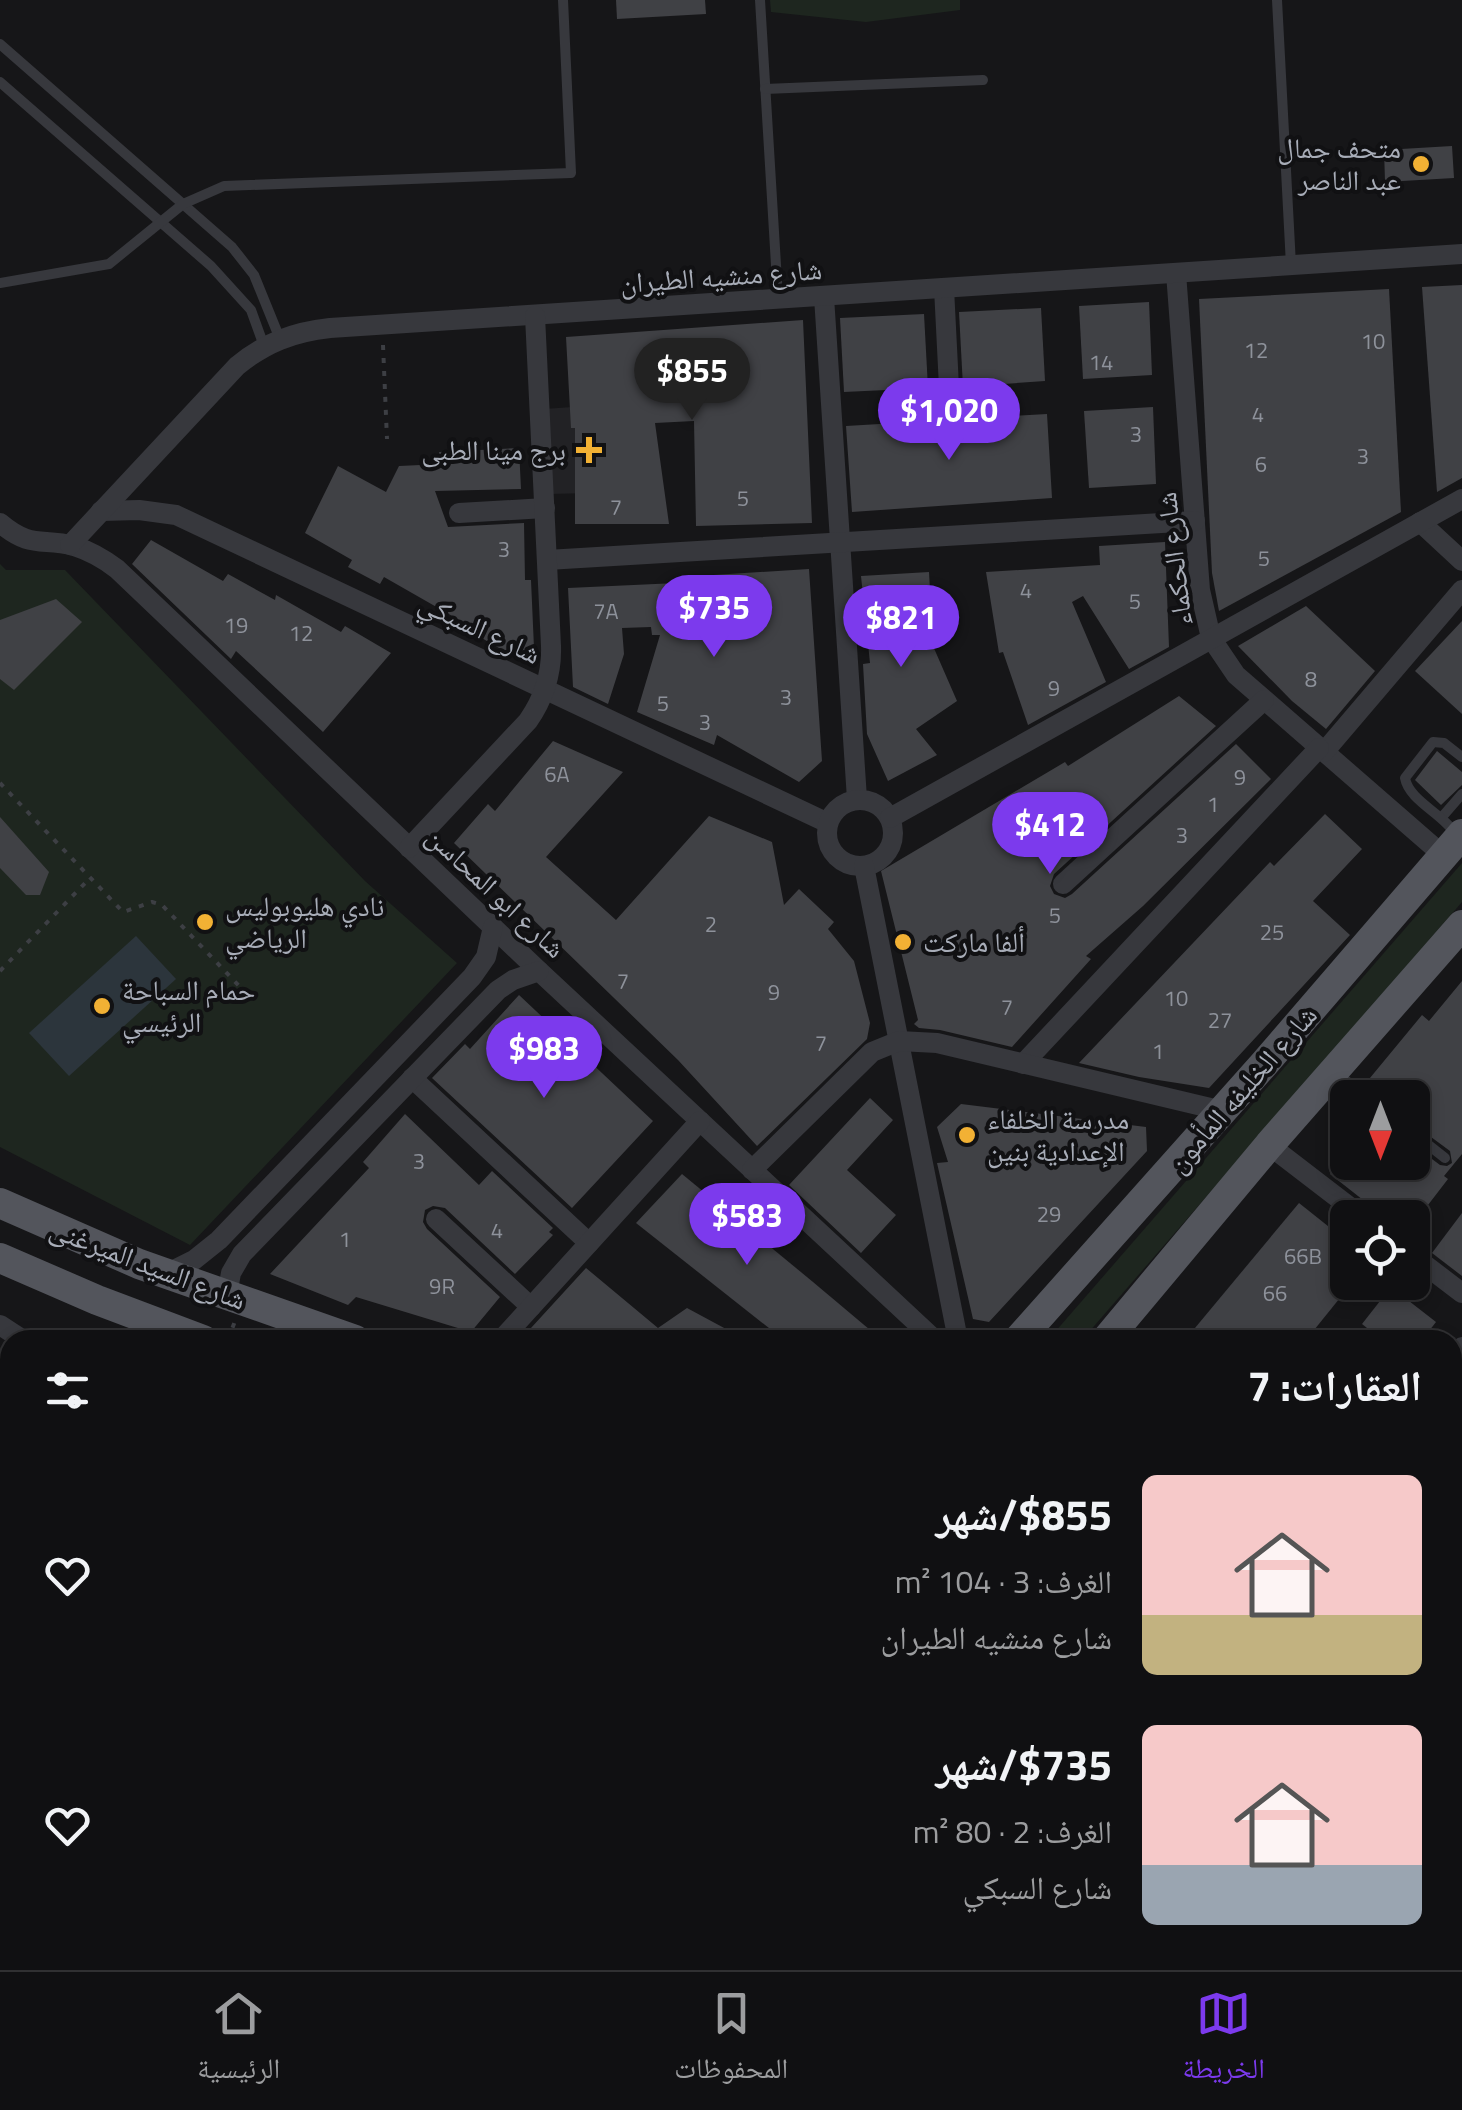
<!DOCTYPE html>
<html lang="ar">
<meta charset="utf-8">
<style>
body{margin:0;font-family:"Titillium Web","Noto Naskh Arabic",sans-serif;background:#19191b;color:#f1f3f6;direction:rtl;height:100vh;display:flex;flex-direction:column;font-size:38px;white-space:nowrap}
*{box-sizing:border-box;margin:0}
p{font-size:32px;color:#9c9d9f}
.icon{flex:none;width:55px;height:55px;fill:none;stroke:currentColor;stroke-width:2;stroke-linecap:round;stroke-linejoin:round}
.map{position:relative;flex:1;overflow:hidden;direction:ltr}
.drawer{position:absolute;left:0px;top:1330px;width:1462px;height:640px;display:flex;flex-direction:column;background:#101012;border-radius:30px 30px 0 0;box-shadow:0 5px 15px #0003,0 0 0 2px #303032;direction:rtl}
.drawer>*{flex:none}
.needle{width:65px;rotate:180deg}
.fabs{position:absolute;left:1330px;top:1080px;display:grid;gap:20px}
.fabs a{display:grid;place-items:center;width:100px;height:100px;border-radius:15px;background:#101012;box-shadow:0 5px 15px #0003,0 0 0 2px #303032;font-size:50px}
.price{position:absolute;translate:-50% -85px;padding:0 22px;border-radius:35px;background:#7c3aed;color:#fff;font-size:32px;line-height:65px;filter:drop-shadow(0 2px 5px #0008)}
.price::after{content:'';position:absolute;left:50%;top:60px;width:30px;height:22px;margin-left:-15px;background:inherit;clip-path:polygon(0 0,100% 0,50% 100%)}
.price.current{background:#222;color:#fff}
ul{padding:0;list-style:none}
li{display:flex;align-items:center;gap:30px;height:250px;padding:0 40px}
li span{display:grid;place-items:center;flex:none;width:280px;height:200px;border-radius:15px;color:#555}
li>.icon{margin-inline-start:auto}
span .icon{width:120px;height:120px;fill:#fffc;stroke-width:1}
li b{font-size:42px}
h2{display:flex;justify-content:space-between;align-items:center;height:120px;padding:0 40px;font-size:42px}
.dock{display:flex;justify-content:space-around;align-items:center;height:140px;border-top:2px solid #303032;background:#101012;font-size:28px;color:#9c9d9f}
.dock a{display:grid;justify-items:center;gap:5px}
.dock .current{color:#7c3aed}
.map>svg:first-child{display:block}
.built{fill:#222225}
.green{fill:#1e261f}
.water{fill:#2c353c}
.building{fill:#404145}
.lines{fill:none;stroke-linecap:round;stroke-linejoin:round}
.path{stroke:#3d3f44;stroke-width:4;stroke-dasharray:5 8;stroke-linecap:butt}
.lane{stroke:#37383d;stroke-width:10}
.street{stroke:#37383d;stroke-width:20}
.primary{stroke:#53555c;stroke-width:30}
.poi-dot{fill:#f2b134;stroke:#111113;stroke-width:4}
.labels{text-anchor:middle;stroke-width:8;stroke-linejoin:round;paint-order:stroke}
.number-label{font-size:22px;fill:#8e929b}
.poi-label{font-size:28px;fill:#a8adb8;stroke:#111113;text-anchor:start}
.street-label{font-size:28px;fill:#a8adb8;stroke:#111113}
</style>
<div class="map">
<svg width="1462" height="1970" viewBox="0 0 1462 1970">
<rect width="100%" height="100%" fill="#161618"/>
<polygon class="built" points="630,403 636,492 548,494 544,409"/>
<g class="green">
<polygon points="770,0 960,0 960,10 866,22 771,12"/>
<polygon points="0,564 6,570 65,570 365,881 457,963 190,1245 0,1147"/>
<polygon points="1462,863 1462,902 1082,1340 1048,1340"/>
</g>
<polygon class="water" points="136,936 176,979 69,1076 29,1033"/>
<g class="building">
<polygon points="616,0 705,0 706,14 617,19"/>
<polygon points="1452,146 1454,178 1385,182 1384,150"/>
<polygon points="1462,285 1462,478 1437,492 1422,287"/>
<polygon points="1389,289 1401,512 1219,611 1212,573 1199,299"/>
<polygon points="1149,302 1152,375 1083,379 1079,306"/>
<polygon points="1041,308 1045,381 963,387 959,312"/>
<polygon points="924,314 928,388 844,392 840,318"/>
<polygon points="803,320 812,523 696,526 694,421 655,423 669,524 575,524 575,428 571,428 566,337"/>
<polygon points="1153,407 1156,484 1089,488 1084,411"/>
<polygon points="1047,414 1052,498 852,512 846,426 930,421 931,435 959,433 958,419"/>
<polygon points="519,448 521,489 435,491 448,527 524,523 525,580 531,580 534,648 515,657 459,625 461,621 384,577 380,584 348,567 352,560 305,533 338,466 386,492 399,466 442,464 439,452"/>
<polygon points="151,540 223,581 228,574 275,600 276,595 341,632 345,626 391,653 323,732 236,651 231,659 132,564"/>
<polygon points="1165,542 1169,647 1129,669 1083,596 1072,602 1106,682 1028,725 1003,652 999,653 986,572 1100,565 1099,546"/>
<polygon points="809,569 822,761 799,782 717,735 714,745 637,712 660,635 652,635 651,627 622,628 624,654 608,704 573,687 568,588 677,583 682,618 699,616 698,576"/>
<polygon points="929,572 933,646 957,701 916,729 937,755 888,781 867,734 863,664 870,663 861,576"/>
<polygon points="56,599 82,622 14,690 0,679 0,620"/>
<polygon points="1306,606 1375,671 1326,729 1292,701 1238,646"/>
<polygon points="1462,621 1462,714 1415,671"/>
<polygon points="1179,696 1216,726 1054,874 1050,886 1054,894 1065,898 1072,894 1236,744 1271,779 1143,906 1086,956 1091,959 1012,1047 940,1030 919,1028 914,1024 918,1020 881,871 1065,762 1068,766"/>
<polygon points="553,741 623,772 546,857 616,920 709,816 772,842 784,905 799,889 834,922 828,929 854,961 870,1023 867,1039 757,1146 678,1060 454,843 488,804 495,811"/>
<polygon points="1437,751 1462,772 1462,785 1441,805 1415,780"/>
<polygon points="1325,814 1362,849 1313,901 1350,935 1209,1088 1139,1077 1079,1063 1270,862 1274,866"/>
<polygon points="0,817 49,872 40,895 26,895 0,868"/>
<polygon points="1462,981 1462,1154 1444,1176 1448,1179 1418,1218 1377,1218 1372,1207 1330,1174 1339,1162 1412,1162 1412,1144 1440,1165 1447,1166 1452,1163 1450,1151 1412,1123 1412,1098 1377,1098 1365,1084 1422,1015 1429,1021"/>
<polygon points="519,995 653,1121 572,1208 432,1078 465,1044 470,1049"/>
<polygon points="870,1098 893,1120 847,1170 896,1215 861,1253 789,1185"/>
<polygon points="961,1104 1146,1127 1147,1151 989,1322 973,1319 937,1163 948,1162 937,1127"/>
<polygon points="405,1114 479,1185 492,1171 553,1228 549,1232 553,1235 515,1274 445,1208 433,1206 425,1210 423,1222 427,1229 500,1297 471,1332 356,1297 348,1305 270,1274 369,1168 363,1162"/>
<polygon points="682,1174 813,1282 882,1340 784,1340 636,1223"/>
<polygon points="1299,1203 1348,1242 1348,1288 1306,1340 1185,1340"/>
<polygon points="1462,1213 1462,1276 1432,1253"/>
<polygon points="586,1268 658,1328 687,1308 726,1329 722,1340 520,1340"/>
<polygon points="1391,1287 1436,1322 1422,1340 1382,1340 1362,1324"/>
</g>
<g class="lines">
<g class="path">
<polyline points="383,345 387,439"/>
<polyline points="0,783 123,912 152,902 162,905 241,988"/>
<polyline points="0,971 89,879"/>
<polyline points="228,1340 235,1321"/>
</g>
<g class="lane">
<polyline points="760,0 778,298"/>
<polyline points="1277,0 1291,265"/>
<polyline points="0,44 232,247 254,275 280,339"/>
<polyline points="0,82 211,266 251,310 264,346"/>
<polyline points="765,89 983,80"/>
<polyline points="0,283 109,264 183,204 224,186 571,173 563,0"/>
<polyline points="1442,817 1462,794"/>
<path d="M1456,835C1444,814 1409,801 1405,778L1433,742L1444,743L1462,757"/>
<polyline points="1335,1072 1368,1098"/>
<polyline points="1412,1132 1445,1158"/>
<polyline points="1452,1769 1462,1762"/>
<polyline points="1452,1827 1462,1840"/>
<polyline points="448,1960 460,1970"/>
<polyline points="548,1970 560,1963"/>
</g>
<g class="street">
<polyline points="1176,273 1200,590 1211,638 1236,675 1444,856"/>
<polyline points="944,288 950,407"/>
<polyline points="824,297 857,799"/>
<polyline points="101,511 139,510 176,515 828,823"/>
<polyline points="459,513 545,508"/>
<polyline points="1420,522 1462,561"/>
<path d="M0,523C32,550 42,537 74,546C90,551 104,559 117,569L539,971L935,1340"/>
<path d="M70,545L237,366C265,343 293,332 330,328L1462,254"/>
<polyline points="547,560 1195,521"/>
<polyline points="1324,752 1462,590"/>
<circle cx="860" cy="833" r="33"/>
<polyline points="890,818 1462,499"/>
<path d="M409,848L528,721C544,698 552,674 551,646L535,316"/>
<polyline points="864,866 958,1340"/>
<polyline points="1063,884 1264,700"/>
<polyline points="1023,1064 1319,748"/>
<polyline points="412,1078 589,1243"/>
<polyline points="1269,1145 1364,1218"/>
<polyline points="752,1170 872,1052 899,1041 937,1043 1223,1111"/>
<polyline points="436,1219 531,1307"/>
<polyline points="1412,1255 1462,1293"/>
<polyline points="166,1274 194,1260 219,1240 472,977 486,957 493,927"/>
<polyline points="227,1295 231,1273 242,1254 498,990 513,980 539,971"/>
<polyline points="0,1325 23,1340"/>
<polyline points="501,1340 700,1121"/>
<polyline points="1452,1358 1462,1347"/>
<polyline points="0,1537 10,1538"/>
<polyline points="0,1703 10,1704"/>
<polyline points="0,1888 10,1888"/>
<polyline points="108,1960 109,1970"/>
<polyline points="358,1960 364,1970"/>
<polyline points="1177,1960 1181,1970"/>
</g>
<g class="primary">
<polyline points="0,1203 139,1264 355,1340"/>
<polyline points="0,1258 97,1300 203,1340"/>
<polyline points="1018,1340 1264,1064 1462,834"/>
<polyline points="1106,1340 1269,1145 1462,925"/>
<polyline points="1452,1592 1462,1592"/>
<polyline points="1452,1719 1462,1716"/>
<polyline points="393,1970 414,1960"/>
<polyline points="864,1970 893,1960"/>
</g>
</g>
<g class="poi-dot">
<circle cx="1421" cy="164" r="10"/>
<path d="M584 435h10v10h10v10h-10v10h-10v-10h-10v-10h10z"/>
<circle cx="205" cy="922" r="10"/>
<circle cx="903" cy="942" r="10"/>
<circle cx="102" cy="1006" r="10"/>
<circle cx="967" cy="1135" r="10"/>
</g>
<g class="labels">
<g class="number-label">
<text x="1373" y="349">10</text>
<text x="1256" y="358">12</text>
<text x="1101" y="370">14</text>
<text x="1258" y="422">4</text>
<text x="1136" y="442">3</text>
<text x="1363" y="464">3</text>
<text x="1261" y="472">6</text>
<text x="743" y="506">5</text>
<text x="616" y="515">7</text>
<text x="504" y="557">3</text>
<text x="1264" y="566">5</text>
<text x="1026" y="598">4</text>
<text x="1135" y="609">5</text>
<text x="606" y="619">7A</text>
<text x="236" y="633">19</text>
<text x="301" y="641">12</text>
<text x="1311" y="687">8</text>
<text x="1054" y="696">9</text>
<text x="786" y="705">3</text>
<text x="663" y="711">5</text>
<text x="705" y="730">3</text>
<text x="557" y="782">6A</text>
<text x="1240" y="785">9</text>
<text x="1213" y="812">1</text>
<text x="1182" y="843">3</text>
<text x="1055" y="923">5</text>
<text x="711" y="932">2</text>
<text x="1272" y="940">25</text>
<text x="623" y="989">7</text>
<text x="774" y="1000">9</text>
<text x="1176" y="1006">10</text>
<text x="1007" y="1015">7</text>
<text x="1220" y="1028">27</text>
<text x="821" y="1051">7</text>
<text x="1158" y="1059">1</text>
<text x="419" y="1169">3</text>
<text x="1049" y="1222">29</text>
<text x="497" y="1238">4</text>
<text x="345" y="1247">1</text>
<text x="1303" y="1264">66B</text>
<text x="442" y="1294">9R</text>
<text x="1275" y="1301">66</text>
</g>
<g class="poi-label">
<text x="1401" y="158" text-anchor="end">متحف جمال<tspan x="1401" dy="32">عبد الناصر</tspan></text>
<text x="566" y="460" text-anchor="end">برج مينا الطبى</text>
<text x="225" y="916">نادي هليوبوليس<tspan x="225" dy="32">الرياضي</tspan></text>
<text x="923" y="952">ألفا ماركت</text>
<text x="122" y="1000">حمام السباحة<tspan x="122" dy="32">الرئيسي</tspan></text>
<text x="987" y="1129">مدرسة الخلفاء<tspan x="987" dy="32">الإعدادية بنين</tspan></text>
</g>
<g class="street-label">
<text transform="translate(721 276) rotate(-4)" y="10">شارع منشيه الطيران</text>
<text transform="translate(1174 559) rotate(-97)" y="10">شارع الحكماء</text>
<text transform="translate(480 628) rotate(25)" y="10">شارع السبكي</text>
<text transform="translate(496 892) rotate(43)" y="10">شارع ابو المحاسن</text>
<text transform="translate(1242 1089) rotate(-49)" y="10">شارع الخليفه المأمون</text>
<text transform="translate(148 1264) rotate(21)" y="10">شارع السيد الميرغنى</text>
</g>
</g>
</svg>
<div class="fabs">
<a><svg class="needle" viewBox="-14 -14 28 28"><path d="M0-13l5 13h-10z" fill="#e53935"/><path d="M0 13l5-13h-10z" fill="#9c9d9f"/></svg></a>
<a><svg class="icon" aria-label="locate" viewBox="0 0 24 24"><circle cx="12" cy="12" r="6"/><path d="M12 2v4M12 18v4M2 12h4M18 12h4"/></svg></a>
</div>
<b class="price current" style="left:692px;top:423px">$855</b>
<b class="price" style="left:949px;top:463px">$1,020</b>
<b class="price" style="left:714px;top:660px">$735</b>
<b class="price" style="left:901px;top:670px">$821</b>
<b class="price" style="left:1050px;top:877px">$412</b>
<b class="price" style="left:544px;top:1101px">$983</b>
<b class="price" style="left:747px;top:1268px">$583</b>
<section class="drawer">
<h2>العقارات: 7<svg class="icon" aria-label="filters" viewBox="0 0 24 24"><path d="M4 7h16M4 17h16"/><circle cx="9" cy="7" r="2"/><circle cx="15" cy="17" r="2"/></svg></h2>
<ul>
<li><span style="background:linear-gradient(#f6c9c9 70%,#c2b280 0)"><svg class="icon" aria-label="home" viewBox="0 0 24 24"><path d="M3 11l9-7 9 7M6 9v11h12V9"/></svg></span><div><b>$855/شهر</b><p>الغرف: 3 · 104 m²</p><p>شارع منشيه الطيران</p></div><svg class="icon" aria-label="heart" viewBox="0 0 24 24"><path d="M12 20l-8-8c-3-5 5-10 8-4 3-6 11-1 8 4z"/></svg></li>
<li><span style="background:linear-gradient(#f6c9c9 70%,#9aa5b1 0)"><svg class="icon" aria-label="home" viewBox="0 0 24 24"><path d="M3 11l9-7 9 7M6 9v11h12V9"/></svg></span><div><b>$735/شهر</b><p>الغرف: 2 · 80 m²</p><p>شارع السبكي</p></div><svg class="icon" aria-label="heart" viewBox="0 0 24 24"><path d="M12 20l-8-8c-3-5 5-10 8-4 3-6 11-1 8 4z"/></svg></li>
</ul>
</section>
</div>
<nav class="dock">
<a class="current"><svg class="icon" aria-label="map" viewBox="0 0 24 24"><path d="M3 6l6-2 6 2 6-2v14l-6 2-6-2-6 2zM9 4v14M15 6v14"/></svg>الخريطة</a>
<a><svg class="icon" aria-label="saved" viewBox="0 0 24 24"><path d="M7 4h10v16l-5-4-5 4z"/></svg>المحفوظات</a>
<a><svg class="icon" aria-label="home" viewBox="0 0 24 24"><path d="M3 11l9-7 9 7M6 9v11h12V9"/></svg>الرئيسية</a>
</nav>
